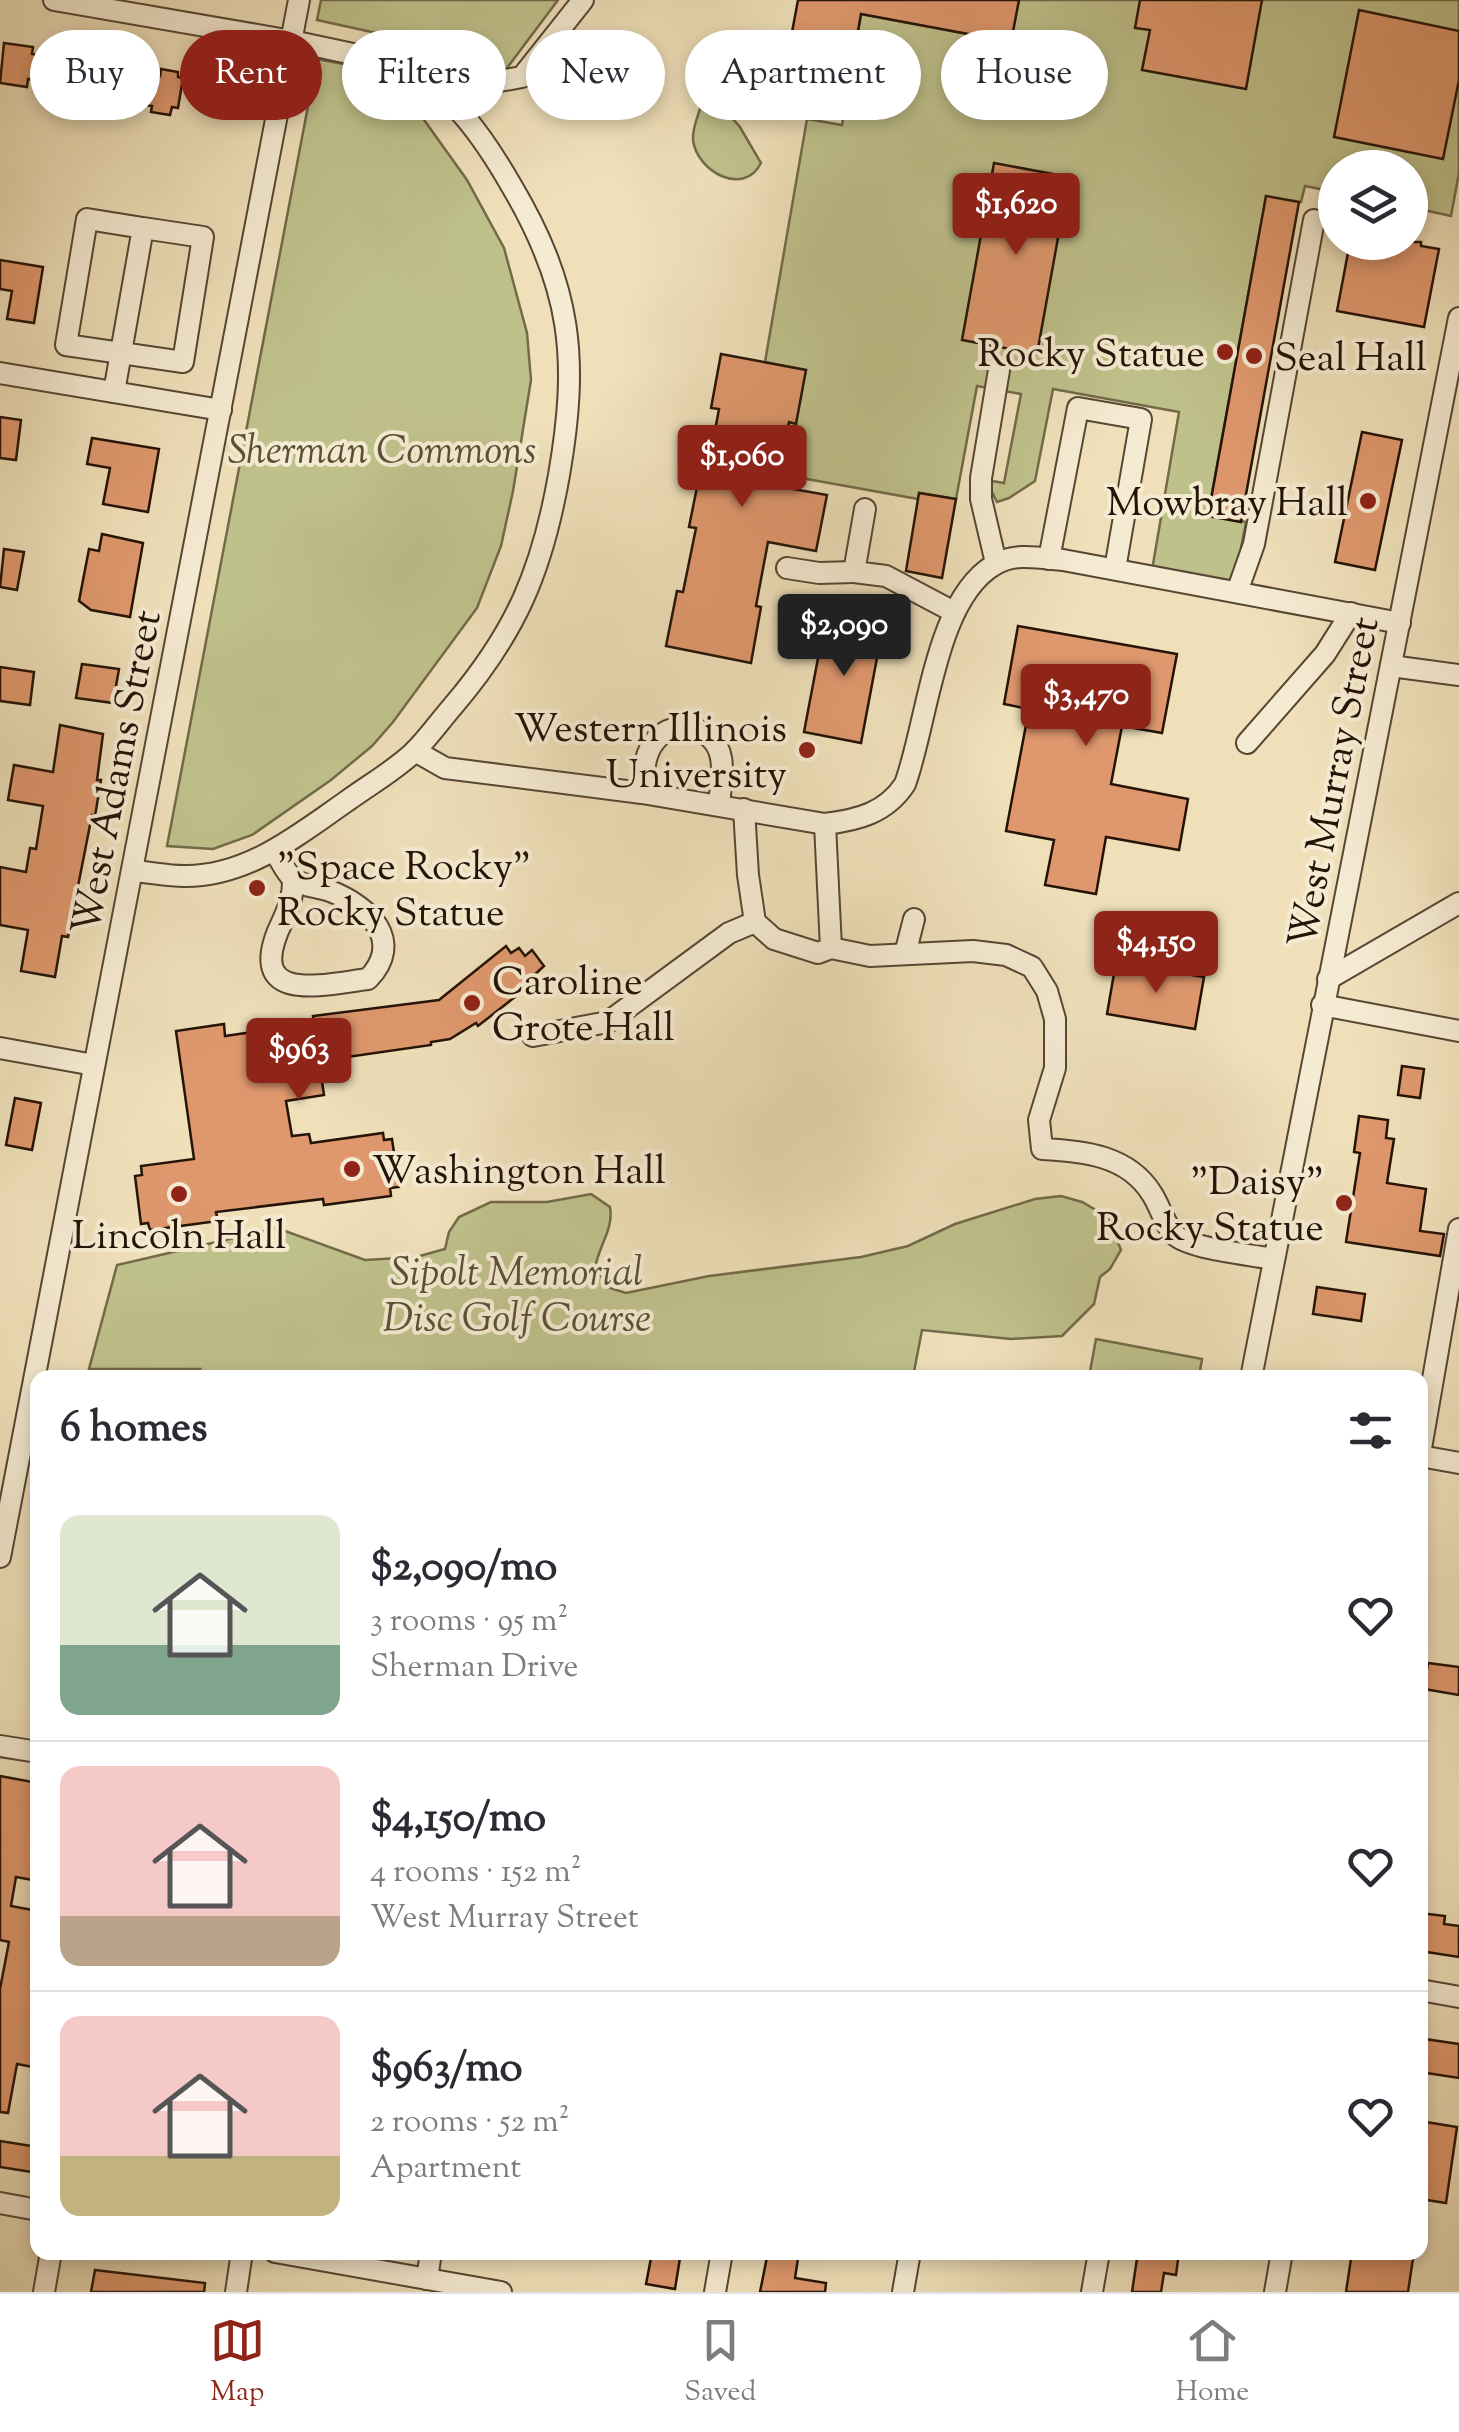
<!DOCTYPE html>
<meta charset="utf-8">
<style>
body{margin:0;font-family:"Sorts Mill Goudy",serif;background:#f7f7f7;color:#2b2b33;height:100vh;display:flex;flex-direction:column;font-size:38px;white-space:nowrap}
*{box-sizing:border-box;margin:0}
p{font-size:32px;color:#7c7c81}
.icon{flex:none;width:55px;height:55px;fill:none;stroke:currentColor;stroke-width:2;stroke-linecap:round;stroke-linejoin:round}
.map{position:relative;flex:1;overflow:hidden}
.side{position:absolute;left:30px;top:1370px;width:1398px;height:890px;display:flex;flex-direction:column;background:#fff;border-radius:20px;box-shadow:0 5px 15px #0003}
.side>*{flex:none}
.banner{position:absolute;left:30px;top:30px;width:1400px;height:90px;display:flex;gap:20px}
.fabs{position:absolute;left:1318px;top:150px;display:grid;gap:20px}
.fabs a{display:grid;place-items:center;width:110px;height:110px;border-radius:50%;background:#fff;box-shadow:0 5px 15px #0003;font-size:50px}
.price{position:absolute;translate:-50% -85px;padding:0 22px;border-radius:10px;background:#8f2418;color:#fff;font-size:32px;line-height:65px;filter:drop-shadow(0 2px 5px #0008)}
.price::after{content:'';position:absolute;left:50%;top:60px;width:30px;height:22px;margin-left:-15px;background:inherit;clip-path:polygon(0 0,100% 0,50% 100%)}
.price.active{background:#222;color:#fff}
ul{padding:0;list-style:none}
li{display:flex;align-items:center;gap:30px;height:250px;padding:0 30px}
li+li{border-top:2px solid #e1e1e2}
li span{display:grid;place-items:center;flex:none;width:280px;height:200px;border-radius:20px;color:#555}
li>.icon{margin-inline-start:auto}
span .icon{width:120px;height:120px;fill:#fffc;stroke-width:1}
li b{font-size:42px}
h2{display:flex;justify-content:space-between;align-items:center;height:120px;padding:0 30px;font-size:42px}
.tag{padding:0 35px;border-radius:45px;background:#fff;box-shadow:0 5px 15px #0003;font-size:35px;line-height:90px}
.tag.active{background:#8f2418;color:#fff}
.dock{display:flex;justify-content:space-around;align-items:center;height:140px;border-top:2px solid #e1e1e2;background:#fff;font-size:28px;color:#7c7c81}
.dock a{display:grid;justify-items:center;gap:5px}
.dock .active{color:#8f2418}
.map>svg:first-child{display:block}
.green{fill:#bfc18b;stroke:#726a49;stroke-width:2.5}
.building{fill:#df986d;stroke:#241307;stroke-width:2.5}
.lines{fill:none;stroke-linecap:round;stroke-linejoin:round}
.minor-casing{stroke:#574634;stroke-width:24}
.path{stroke:#241307;stroke-width:4;stroke-dasharray:2.5 5;stroke-linecap:butt}
.minor{stroke:#f5ebd2;stroke-width:20}
.poi-dot{fill:#8f2418;stroke:#f5ebd2;stroke-width:4}
.labels{text-anchor:middle;stroke-width:8;stroke-linejoin:round;paint-order:stroke}
.poi-label{font-size:40px;fill:#241307;stroke:#f5ebd2;text-anchor:end}
.park-label{font-size:40px;font-style:italic;fill:#5a5035;stroke:#f5ebd2}
.street-label{font-size:40px;fill:#241307;stroke:#f5ebd2}
</style>
<div class="map">
<svg width="1459" height="2292" viewBox="0 0 1459 2292">
<rect width="100%" height="100%" fill="#efe0ba"/>
<filter id="stains"><feTurbulence type="fractalNoise" baseFrequency=".002" numOctaves="4"/><feColorMatrix values="0 0 0 0 .2 0 0 0 0 .09 0 0 0 0 .02 0 0 0 .5 -.17"/></filter>
<radialGradient id="worn" r=".72"><stop offset=".6" stop-color="#630" stop-opacity="0"/><stop offset="1" stop-color="#630" stop-opacity=".3"/></radialGradient>
<g class="green">
<polygon points="321,0 558,0 507,68 446,82 405,56 382,47 381,34 317,20"/>
<polygon points="1019,0 1459,0 1459,173 1451,216 1410,207 1410,168 1335,168 1335,192 1305,186 1301,202 1266,197 1208,515 1246,522 1241,548 1252,551 1237,592 1151,576 1179,412 1053,389 1035,481 1009,498 997,502 990,488 992,481 1004,483 1021,394 977,386 956,499 920,493 918,499 779,474 789,422 806,370 765,362 807,119 842,125 861,14 1010,42"/>
<polygon points="317,59 370,69 402,89 467,180 504,248 527,333 531,380 513,491 501,546 477,608 393,722 372,746 331,780 252,835 213,849 167,846"/>
<path d="M717,101L740,127L761,163C744,197 697,172 693,140C692,130 697,118 700,109Z"/>
<path d="M591,1194L610,1207C614,1230 598,1246 595,1269L610,1288L626,1293L709,1276L861,1257L908,1246L955,1224L1035,1199L1061,1196L1082,1202L1108,1217L1121,1250L1110,1269L1100,1277L1094,1304L1062,1336L1011,1339L922,1330L913,1377L194,1378L200,1369H89L117,1265L277,1228L365,1260L416,1257L445,1249L449,1232L459,1217L491,1202H547Z"/>
<polygon points="1096,1339 1202,1359 1199,1377 1089,1377"/>
</g>
<g class="building">
<polygon points="798,0 1019,0 1011,42 861,14 851,71 787,59"/>
<polygon points="1140,0 1262,0 1246,89 1142,70 1150,30 1135,28"/>
<polygon points="1359,10 1459,31 1459,80 1443,159 1334,137"/>
<polygon points="4,43 33,47 32,54 103,65 104,62 130,66 130,71 160,76 161,69 178,72 178,77 183,78 178,108 172,107 170,115 151,112 152,106 140,104 141,100 99,93 99,91 28,79 27,87 0,83"/>
<polygon points="994,163 1069,177 1037,354 962,340"/>
<polygon points="1266,196 1299,202 1241,522 1208,516"/>
<polygon points="1350,242 1421,242 1421,246 1439,249 1424,327 1337,311"/>
<polygon points="0,260 43,267 34,323 7,319 12,291 0,289"/>
<polygon points="721,354 806,370 796,424 789,422 776,486 827,495 816,551 768,542 756,606 761,607 751,663 666,646 677,591 683,592 696,528 689,527 700,472 707,473 719,409 711,408"/>
<polygon points="0,417 21,420 16,460 0,458"/>
<polygon points="1362,432 1402,440 1375,570 1335,562"/>
<polygon points="92,438 159,449 148,512 103,504 110,468 87,464"/>
<polygon points="919,493 956,499 942,578 906,571"/>
<polygon points="102,534 143,543 130,617 91,610 79,601 89,549 99,551"/>
<polygon points="4,549 24,552 17,590 0,587"/>
<polygon points="826,616 883,626 861,743 804,732"/>
<polygon points="1018,626 1177,654 1162,733 1122,726 1111,784 1188,799 1179,850 1106,837 1096,894 1045,885 1054,840 1006,831 1029,709 1004,704"/>
<polygon points="82,664 119,669 113,703 76,698"/>
<polygon points="0,667 34,672 30,705 0,701"/>
<polygon points="60,725 103,734 97,780 101,780 95,816 92,815 68,937 62,936 55,977 21,971 28,930 0,925 0,867 26,872 30,848 36,849 43,806 8,800 14,765 53,772"/>
<polygon points="506,946 511,953 519,948 525,956 532,950 544,966 531,978 534,982 478,1026 476,1023 450,1039 431,1042 431,1045 319,1061 324,1095 286,1101 292,1136 309,1134 311,1143 383,1133 384,1140 392,1139 399,1187 390,1188 391,1196 324,1205 323,1199 216,1212 218,1221 150,1230 148,1223 141,1224 135,1176 142,1175 141,1166 194,1159 176,1031 224,1024 225,1036 314,1023 313,1016 439,1000"/>
<polygon points="1116,962 1204,977 1195,1029 1107,1014"/>
<polygon points="1402,1066 1424,1069 1420,1098 1398,1095"/>
<polygon points="15,1098 41,1103 32,1150 6,1145"/>
<polygon points="1359,1116 1388,1120 1386,1138 1394,1139 1387,1183 1426,1189 1420,1231 1444,1234 1440,1256 1346,1242 1360,1153 1354,1152"/>
<polygon points="1317,1287 1365,1294 1361,1321 1313,1314"/>
<polygon points="1428,1663 1459,1667 1459,1695 1424,1689"/>
<polygon points="0,1776 38,1783 38,1881 16,1877 11,1906 38,1911 38,2068 17,2064 8,2113 0,2112 0,1989 9,1942 0,1940"/>
<polygon points="1420,1913 1445,1916 1444,1924 1459,1926 1459,1957 1420,1951"/>
<polygon points="1425,2039 1459,2044 1459,2078 1420,2072"/>
<polygon points="1420,2121 1457,2127 1446,2203 1420,2199"/>
<polygon points="0,2141 38,2147 38,2173 0,2167"/>
<polygon points="768,2252 799,2252 795,2278 826,2283 825,2292 760,2292"/>
<polygon points="1138,2252 1179,2252 1176,2275 1164,2273 1161,2292 1132,2292"/>
<polygon points="1352,2252 1414,2252 1408,2292 1346,2292"/>
<polygon points="652,2253 680,2258 675,2289 646,2284"/>
<polygon points="95,2270 205,2283 204,2292 91,2292"/>
</g>
<g class="lines">
<g class="minor-casing">
<g id="minor">
<path d="M54,0L292,41L400,64C450,89 484,138 511,185C572,288 579,359 559,475C542,571 516,632 453,706C440,721 428,738 414,752C394,771 369,785 347,801C298,835 247,877 184,876C167,876 149,872 132,871"/>
<polyline points="448,98 488,83 522,77 583,0"/>
<polyline points="0,373 221,410"/>
<polyline points="114,392 143,228 203,237 183,362 66,345 87,219 143,228"/>
<polyline points="865,509 854,572 886,576 954,612"/>
<polyline points="1049,559 1078,408 1141,419 1115,569"/>
<polyline points="996,563 981,499 981,478 999,370"/>
<polyline points="787,568 819,573 854,572"/>
<polyline points="1237,592 1254,544 1314,220"/>
<polyline points="1391,666 1459,675"/>
<polyline points="1247,743 1325,654 1351,613"/>
<path d="M415,751L445,768L642,793L825,824C858,820 886,813 905,784C928,721 935,600 994,565C1014,552 1040,558 1063,560L1400,623"/>
<path d="M642,793C644,776 643,755 655,741C675,716 716,727 721,758C724,773 720,790 719,805"/>
<path d="M744,809L748,875L755,922L774,939L818,953L831,948L870,956L973,951L1006,955L1032,967L1047,991L1055,1019V1068L1039,1120L1042,1149C1083,1151 1128,1155 1152,1194C1160,1206 1165,1226 1175,1235C1191,1249 1252,1255 1274,1259"/>
<polyline points="825,824 831,948"/>
<path d="M274,851C280,859 285,871 292,878C302,887 317,886 330,891C369,906 405,941 368,979C326,984 248,1005 278,931C286,913 294,899 293,879"/>
<polyline points="905,954 914,919"/>
<polyline points="1328,979 1459,903"/>
<polyline points="1322,1005 1459,1031"/>
<polyline points="533,1036 608,1022 729,933 755,922"/>
<polyline points="0,1048 94,1065"/>
<polyline points="1251,1378 1459,318"/>
<polyline points="1420,1454 1459,1229"/>
<polyline points="1420,1456 1459,1463"/>
<polyline points="0,1557 299,0"/>
<polyline points="0,1746 38,1752"/>
<polyline points="1420,1990 1459,1997"/>
<polyline points="0,2203 38,2210"/>
<polyline points="275,2252 501,2292"/>
<polyline points="427,2279 431,2252"/>
<polyline points="44,2292 51,2252"/>
<polyline points="236,2292 242,2252"/>
<polyline points="715,2292 722,2252"/>
<polyline points="903,2292 910,2252"/>
<polyline points="1092,2292 1099,2252"/>
<polyline points="1275,2292 1282,2252"/>
</g>
</g>
<polyline class="path" points="1410,207 1418,209"/>
<use href="#minor" class="minor"/>
</g>
<g class="poi-dot">
<circle cx="1225" cy="352" r="10"/>
<circle cx="1254" cy="356" r="10"/>
<circle cx="1368" cy="501" r="10"/>
<circle cx="807" cy="750" r="10"/>
<circle cx="257" cy="888" r="10"/>
<circle cx="472" cy="1003" r="10"/>
<circle cx="352" cy="1169" r="10"/>
<circle cx="179" cy="1194" r="10"/>
<circle cx="1344" cy="1203" r="10"/>
</g>
<g class="labels">
<g class="poi-label">
<text x="1205" y="366">Rocky Statue</text>
<text x="1274" y="370" text-anchor="start">Seal Hall</text>
<text x="1348" y="515">Mowbray Hall</text>
<text x="787" y="741">Western Illinois<tspan x="787" dy="46">University</tspan></text>
<text x="277" y="879" text-anchor="start">"Space Rocky"<tspan x="277" dy="46">Rocky Statue</tspan></text>
<text x="492" y="994" text-anchor="start">Caroline<tspan x="492" dy="46">Grote Hall</tspan></text>
<text x="372" y="1183" text-anchor="start">Washington Hall</text>
<text x="1324" y="1194">"Daisy"<tspan x="1324" dy="46">Rocky Statue</tspan></text>
<text x="179" y="1248" text-anchor="middle">Lincoln Hall</text>
</g>
<g class="park-label">
<text x="382" y="463">Sherman Commons</text>
<text x="517" y="1285">Sipolt Memorial<tspan x="517" dy="46">Disc Golf Course</tspan></text>
</g>
<g class="street-label">
<text transform="translate(115 772) rotate(-79)" y="14">West Adams Street</text>
<text transform="translate(1332 782) rotate(-79)" y="14">West Murray Street</text>
</g>
</g>
<rect width="100%" height="100%" filter="url(#stains)"/>
<rect width="100%" height="100%" fill="url(#worn)"/>
</svg>
<div class="fabs">
<a><svg class="icon" aria-label="layers" viewBox="0 0 24 24"><path d="M12 4l9 5-9 5-9-5zM3 14l9 5 9-5"/></svg></a>
</div>
<b class="price" style="left:1016px;top:258px">$1,620</b>
<b class="price" style="left:742px;top:510px">$1,060</b>
<b class="price active" style="left:844px;top:679px">$2,090</b>
<b class="price" style="left:1086px;top:749px">$3,470</b>
<b class="price" style="left:1156px;top:996px">$4,150</b>
<b class="price" style="left:299px;top:1103px">$963</b>
<div class="banner">
<a class="tag">Buy</a>
<a class="tag active">Rent</a>
<a class="tag">Filters</a>
<a class="tag">New</a>
<a class="tag">Apartment</a>
<a class="tag">House</a>
</div>
<section class="side">
<h2>6 homes<svg class="icon" aria-label="filters" viewBox="0 0 24 24"><path d="M4 7h16M4 17h16"/><circle cx="9" cy="7" r="2"/><circle cx="15" cy="17" r="2"/></svg></h2>
<ul>
<li><span style="background:linear-gradient(#dfe7d0 65%,#7fa58c 0)"><svg class="icon" aria-label="home" viewBox="0 0 24 24"><path d="M3 11l9-7 9 7M6 9v11h12V9"/></svg></span><div><b>$2,090/mo</b><p>3 rooms · 95 m²</p><p>Sherman Drive</p></div><svg class="icon" aria-label="heart" viewBox="0 0 24 24"><path d="M12 20l-8-8c-3-5 5-10 8-4 3-6 11-1 8 4z"/></svg></li>
<li><span style="background:linear-gradient(#f6c9c9 75%,#b9a48a 0)"><svg class="icon" aria-label="home" viewBox="0 0 24 24"><path d="M3 11l9-7 9 7M6 9v11h12V9"/></svg></span><div><b>$4,150/mo</b><p>4 rooms · 152 m²</p><p>West Murray Street</p></div><svg class="icon" aria-label="heart" viewBox="0 0 24 24"><path d="M12 20l-8-8c-3-5 5-10 8-4 3-6 11-1 8 4z"/></svg></li>
<li><span style="background:linear-gradient(#f6c9c9 70%,#c2b280 0)"><svg class="icon" aria-label="home" viewBox="0 0 24 24"><path d="M3 11l9-7 9 7M6 9v11h12V9"/></svg></span><div><b>$963/mo</b><p>2 rooms · 52 m²</p><p>Apartment</p></div><svg class="icon" aria-label="heart" viewBox="0 0 24 24"><path d="M12 20l-8-8c-3-5 5-10 8-4 3-6 11-1 8 4z"/></svg></li>
</ul>
</section>
</div>
<nav class="dock">
<a class="active"><svg class="icon" aria-label="map" viewBox="0 0 24 24"><path d="M3 6l6-2 6 2 6-2v14l-6 2-6-2-6 2zM9 4v14M15 6v14"/></svg>Map</a>
<a><svg class="icon" aria-label="saved" viewBox="0 0 24 24"><path d="M7 4h10v16l-5-4-5 4z"/></svg>Saved</a>
<a><svg class="icon" aria-label="home" viewBox="0 0 24 24"><path d="M3 11l9-7 9 7M6 9v11h12V9"/></svg>Home</a>
</nav>
